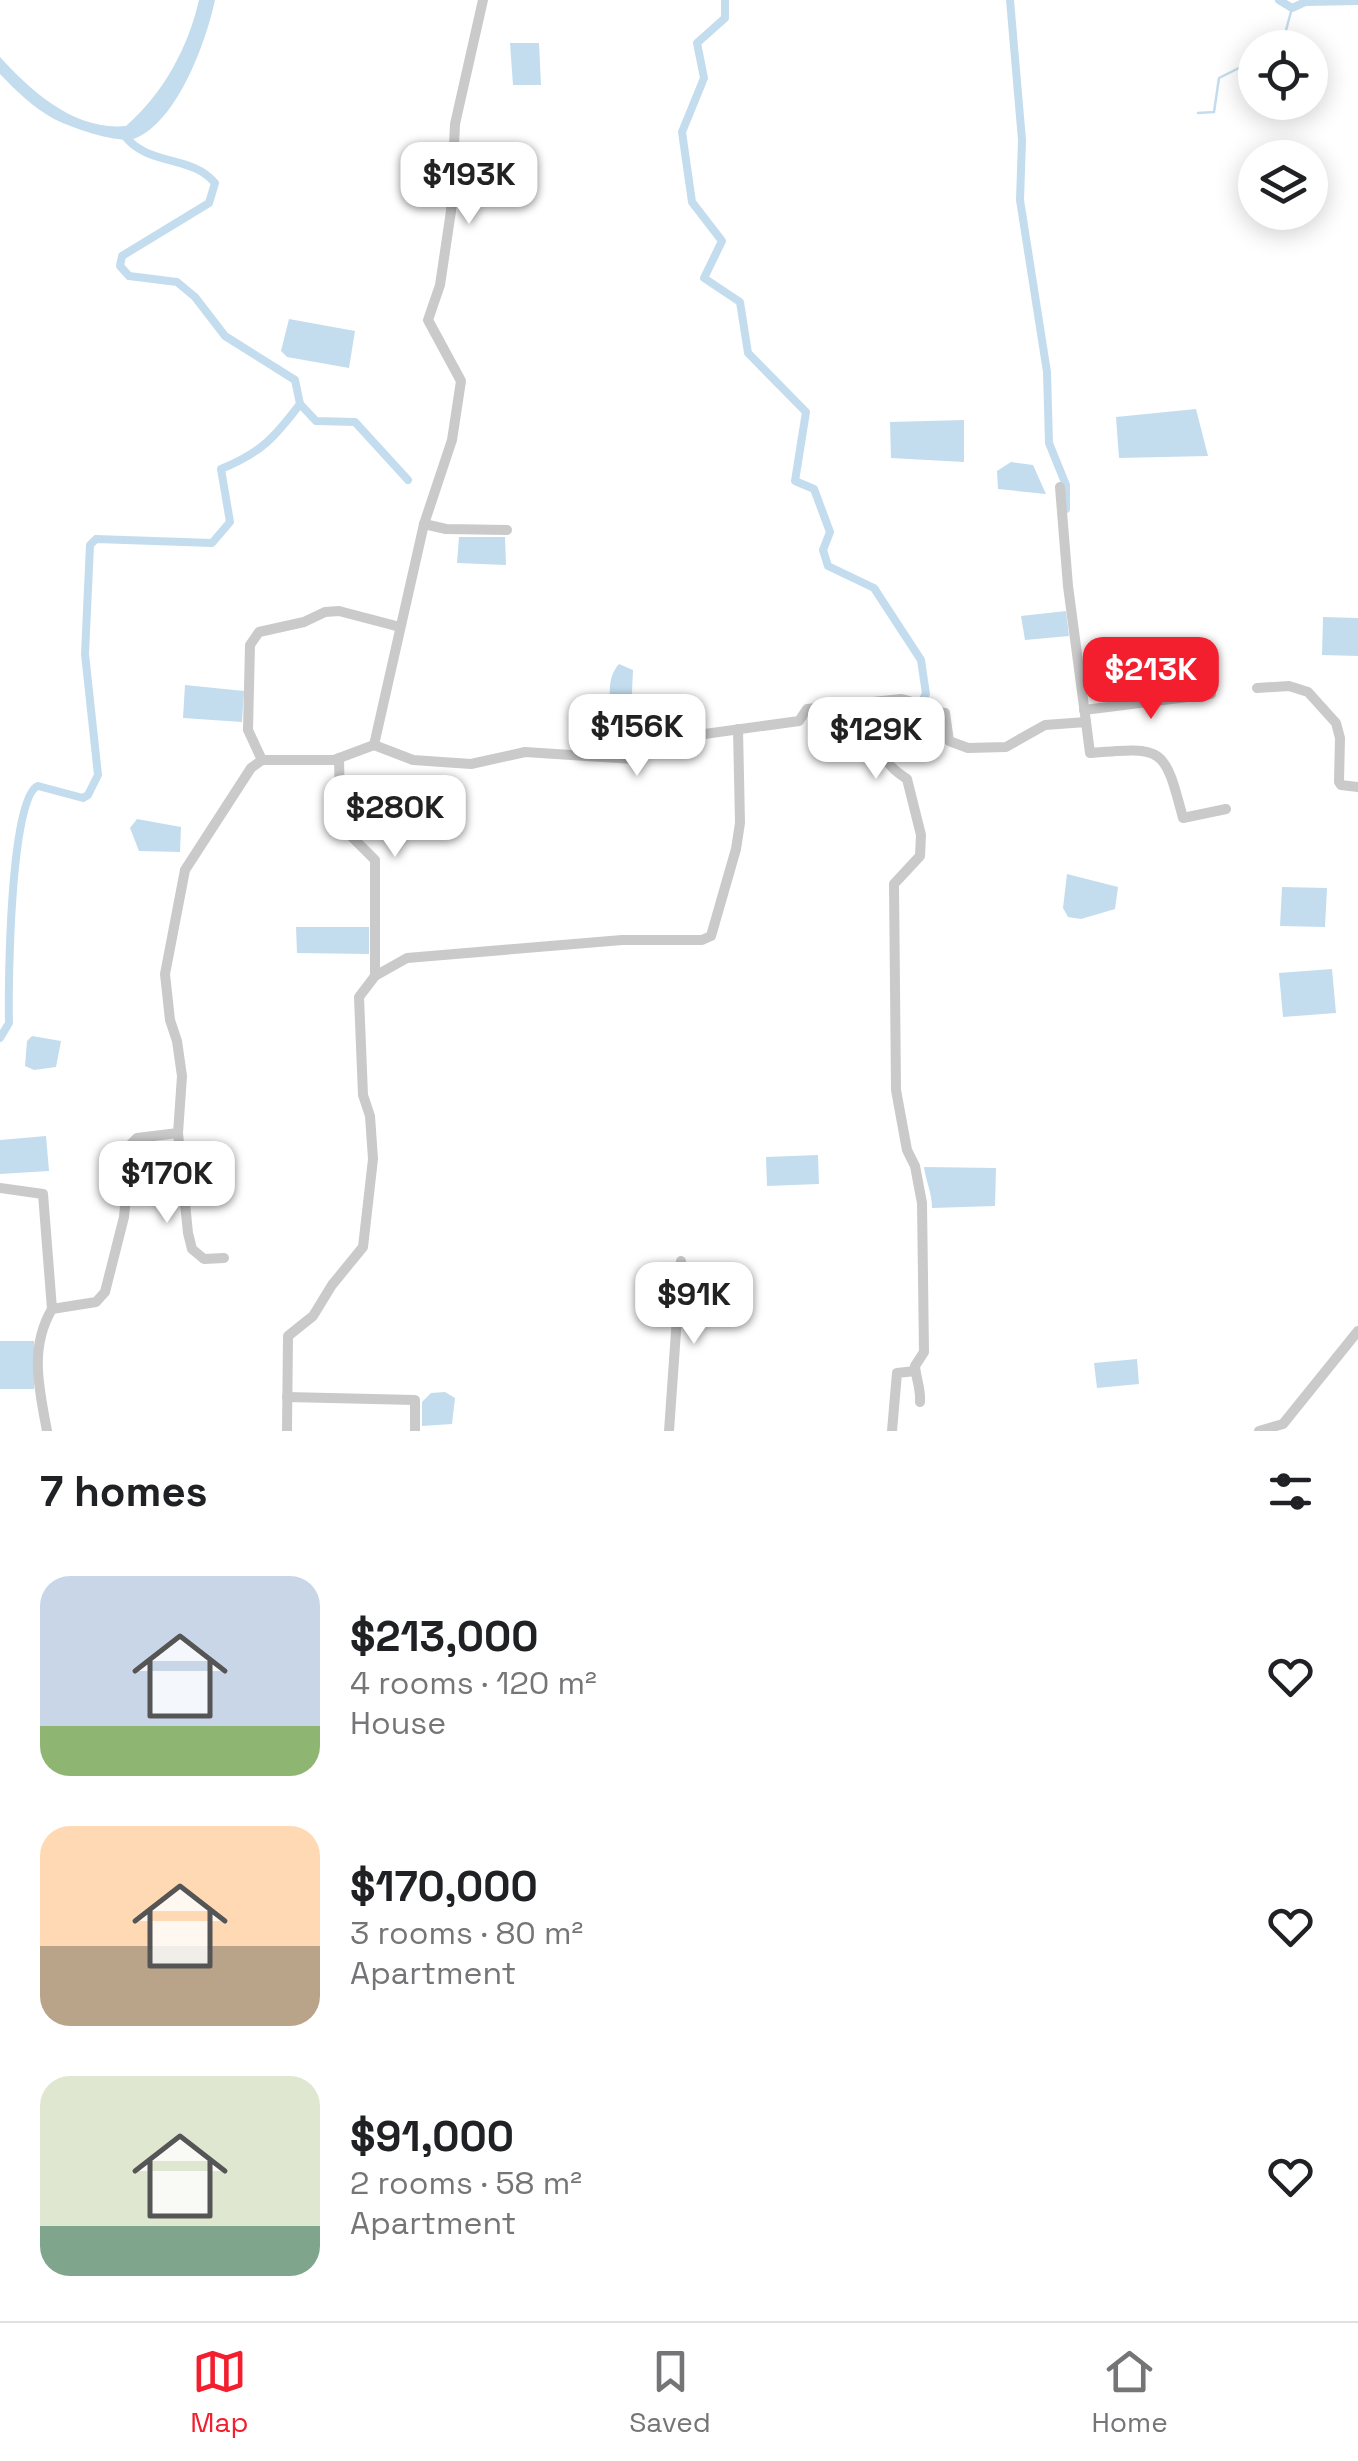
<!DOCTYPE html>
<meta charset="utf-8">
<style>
body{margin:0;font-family:"Space Grotesk",sans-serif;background:#f6f6f6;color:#202124;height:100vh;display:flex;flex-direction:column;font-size:38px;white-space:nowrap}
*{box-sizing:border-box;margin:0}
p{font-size:32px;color:#757577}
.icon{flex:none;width:55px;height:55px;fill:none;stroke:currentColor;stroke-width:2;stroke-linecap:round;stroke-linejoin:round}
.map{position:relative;height:1431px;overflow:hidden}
.details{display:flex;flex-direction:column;background:#fff;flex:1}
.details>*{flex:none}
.buttons{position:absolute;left:1238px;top:30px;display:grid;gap:20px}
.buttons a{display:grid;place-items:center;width:90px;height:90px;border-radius:50%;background:#fff;box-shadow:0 5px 25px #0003;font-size:50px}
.price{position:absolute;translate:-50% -85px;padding:0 22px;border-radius:20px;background:#fff;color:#222;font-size:32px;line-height:65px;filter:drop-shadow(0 2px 5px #0008)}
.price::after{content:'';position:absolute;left:50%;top:60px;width:30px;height:22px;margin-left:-15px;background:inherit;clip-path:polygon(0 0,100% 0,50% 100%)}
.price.on{background:#f31f2f;color:#fff}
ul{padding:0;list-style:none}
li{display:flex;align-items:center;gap:30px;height:250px;padding:0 40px}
li span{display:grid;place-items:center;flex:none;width:280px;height:200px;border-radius:30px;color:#555}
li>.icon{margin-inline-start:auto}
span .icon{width:120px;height:120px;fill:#fffc;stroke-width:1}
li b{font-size:42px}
h2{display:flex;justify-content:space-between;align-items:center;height:120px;padding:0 40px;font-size:42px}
.tabs{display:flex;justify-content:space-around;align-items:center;height:140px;border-top:2px solid #e0e0e0;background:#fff;font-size:28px;color:#757577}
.tabs a{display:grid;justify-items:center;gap:5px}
.tabs .on{color:#f31f2f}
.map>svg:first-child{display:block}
.water{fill:#c3ddee}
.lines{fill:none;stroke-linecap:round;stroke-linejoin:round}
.stream{stroke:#c3ddee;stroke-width:2.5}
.canal{stroke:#c3ddee;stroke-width:8}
.minor{stroke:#cacaca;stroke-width:10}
</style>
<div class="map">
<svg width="1358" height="1431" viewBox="0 0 1358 1431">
<rect width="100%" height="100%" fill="#fff"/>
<g class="water">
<path d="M199,0H215C206,42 178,120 136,138C119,145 70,127 54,119C34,108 16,91 0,74V57C32,92 75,131 126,126C163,94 188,48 199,0Z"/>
<polygon points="510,43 539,43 541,85 513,85"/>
<polygon points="479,152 511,155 509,188 481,187 467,165"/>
<polygon points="289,319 355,331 349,368 287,357 281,351"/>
<polygon points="1196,409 1208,456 1119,458 1116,417"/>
<polygon points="964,420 964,462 891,458 890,422"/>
<polygon points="1011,462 1033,465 1046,494 998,489 997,471"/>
<polygon points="459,537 505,537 506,565 457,563"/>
<polygon points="1066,611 1069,636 1025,640 1021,616"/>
<polygon points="1323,617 1358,618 1358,656 1322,655"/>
<path d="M619,664L633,670L631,714L612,712C609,696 607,677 619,664Z"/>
<polygon points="185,685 244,691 242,722 183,718"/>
<polygon points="137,819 181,827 180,852 139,851 130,828"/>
<polygon points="1067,874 1118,887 1115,909 1081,919 1068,917 1063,908"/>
<polygon points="1282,887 1327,888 1325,927 1280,926"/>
<polygon points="296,927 369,927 369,954 297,953"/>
<polygon points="1332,969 1336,1013 1283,1017 1279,973"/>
<polygon points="32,1036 61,1041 56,1067 34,1070 25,1066 27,1041"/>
<polygon points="46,1136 49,1171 0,1174 0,1140"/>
<polygon points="818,1155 819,1184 767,1186 766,1157"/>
<path d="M924,1167L996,1168L995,1206L932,1208C932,1192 926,1182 924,1167Z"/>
<rect x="0" y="1341" width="34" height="48"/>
<polygon points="1137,1359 1139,1384 1097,1388 1094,1363"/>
<polygon points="431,1393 445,1392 455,1398 452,1424 422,1426 422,1402"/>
</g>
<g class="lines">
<g class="stream">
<polyline points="1278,48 1282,45 1292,8"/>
<polyline points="1198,113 1214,112 1219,78 1255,60"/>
</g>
<g class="canal">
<polyline points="725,0 725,18 697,43 704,78 682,132 692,202 722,241 704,278 740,302 748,353 806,412 795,481 814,489 830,532 823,550 828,566 874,588 921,660 926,694 892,752"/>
<polyline points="1010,0 1022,140 1020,200 1047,372 1049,443 1066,485 1066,509"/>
<polyline points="1279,0 1292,8 1305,2 1358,1"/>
<path d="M124,135C148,167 191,154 215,183L209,203L122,256L120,266L129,276L177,282L195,297L225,336L295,380L300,404L316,421L355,422L408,480"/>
<path d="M0,1038L9,1023C8,987 10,796 38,786L83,798L88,795L98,775L85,654L90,545L96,539L212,543L230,522L221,469C261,453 275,437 300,404"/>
</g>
<g class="minor">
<polyline points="1060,487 1068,586 1086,722"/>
<polyline points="424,524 446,529 507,530"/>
<polyline points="1257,688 1289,686 1308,692 1336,723 1340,738 1339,782 1341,785 1358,787"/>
<path d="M915,705C890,735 863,751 907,779L921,835L920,856L894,884L896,1090L907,1150L915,1166L922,1203L924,1352L915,1366C916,1379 921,1388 920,1402"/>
<polyline points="1084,710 1211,694"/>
<path d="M374,745L413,760L471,764L525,752L633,759L683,737L799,721L807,709L901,699C918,702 927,712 945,713L949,741L968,748L1006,747L1045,725L1086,722L1090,753C1164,747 1164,746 1183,818L1226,809"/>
<polyline points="339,758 340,806 345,830 375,860 375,976"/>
<polyline points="262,760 248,730 250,645 259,632 304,622 325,612 339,611 400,627"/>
<polyline points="178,1133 188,1233 192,1249 204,1259 224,1258"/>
<polyline points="0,1188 43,1194 52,1309"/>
<polyline points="287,1397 415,1400 415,1431"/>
<path d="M47,1431C39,1388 29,1348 52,1309L96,1302L105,1292L124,1217L131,1144L137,1138L178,1133L182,1076L177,1041L170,1020L165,974L185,870L251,768L262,760H334L374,745L424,524L452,440L461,381L428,320L440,285L451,211L455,124L483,0"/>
<polyline points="287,1431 288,1336 313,1316 332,1285 363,1247 373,1159 370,1116 363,1095 359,997 375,976 407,958 622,940 702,940 711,936 736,849 740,823 738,729"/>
<polyline points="669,1431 681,1261"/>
<polyline points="892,1431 897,1373 915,1371"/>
<polyline points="1259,1431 1283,1424 1358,1331"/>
</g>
</g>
</svg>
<div class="buttons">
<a><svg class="icon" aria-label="locate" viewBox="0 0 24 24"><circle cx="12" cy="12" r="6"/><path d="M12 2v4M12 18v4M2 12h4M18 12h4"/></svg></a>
<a><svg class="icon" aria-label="layers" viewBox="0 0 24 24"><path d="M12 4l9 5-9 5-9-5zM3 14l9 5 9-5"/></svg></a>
</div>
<b class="price" style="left:469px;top:227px">$193K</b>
<b class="price on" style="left:1151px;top:722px">$213K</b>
<b class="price" style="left:637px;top:779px">$156K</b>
<b class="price" style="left:876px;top:782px">$129K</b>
<b class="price" style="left:395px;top:860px">$280K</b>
<b class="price" style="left:167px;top:1226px">$170K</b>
<b class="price" style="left:694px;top:1347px">$91K</b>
</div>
<section class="details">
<h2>7 homes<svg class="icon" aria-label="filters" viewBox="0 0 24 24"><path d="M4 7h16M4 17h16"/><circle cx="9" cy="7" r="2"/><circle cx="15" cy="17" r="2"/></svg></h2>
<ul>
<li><span style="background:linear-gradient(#c9d6e8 75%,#8fb573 0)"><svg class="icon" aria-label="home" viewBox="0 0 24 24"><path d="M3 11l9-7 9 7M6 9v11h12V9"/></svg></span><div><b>$213,000</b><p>4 rooms · 120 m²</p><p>House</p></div><svg class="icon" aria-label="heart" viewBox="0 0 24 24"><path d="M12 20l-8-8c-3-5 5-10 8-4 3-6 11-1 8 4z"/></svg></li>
<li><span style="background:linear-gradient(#ffd9b3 60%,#b9a48a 0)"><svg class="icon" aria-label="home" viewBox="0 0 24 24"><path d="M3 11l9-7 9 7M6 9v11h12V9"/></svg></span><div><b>$170,000</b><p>3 rooms · 80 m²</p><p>Apartment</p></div><svg class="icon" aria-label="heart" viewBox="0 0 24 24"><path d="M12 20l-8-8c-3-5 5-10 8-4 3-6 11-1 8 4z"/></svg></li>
<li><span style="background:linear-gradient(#dfe7d0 75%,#7fa58c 0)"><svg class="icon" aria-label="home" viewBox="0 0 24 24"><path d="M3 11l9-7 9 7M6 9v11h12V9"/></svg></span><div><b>$91,000</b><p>2 rooms · 58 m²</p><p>Apartment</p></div><svg class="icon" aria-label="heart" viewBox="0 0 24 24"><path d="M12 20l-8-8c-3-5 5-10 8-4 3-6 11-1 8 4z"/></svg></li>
</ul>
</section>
<nav class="tabs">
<a class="on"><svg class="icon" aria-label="map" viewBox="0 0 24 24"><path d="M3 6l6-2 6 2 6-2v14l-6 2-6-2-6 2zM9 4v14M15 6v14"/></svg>Map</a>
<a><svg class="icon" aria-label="saved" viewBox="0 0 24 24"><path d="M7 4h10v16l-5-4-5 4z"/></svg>Saved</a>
<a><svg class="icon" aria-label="home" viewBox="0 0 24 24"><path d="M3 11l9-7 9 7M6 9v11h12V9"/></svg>Home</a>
</nav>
